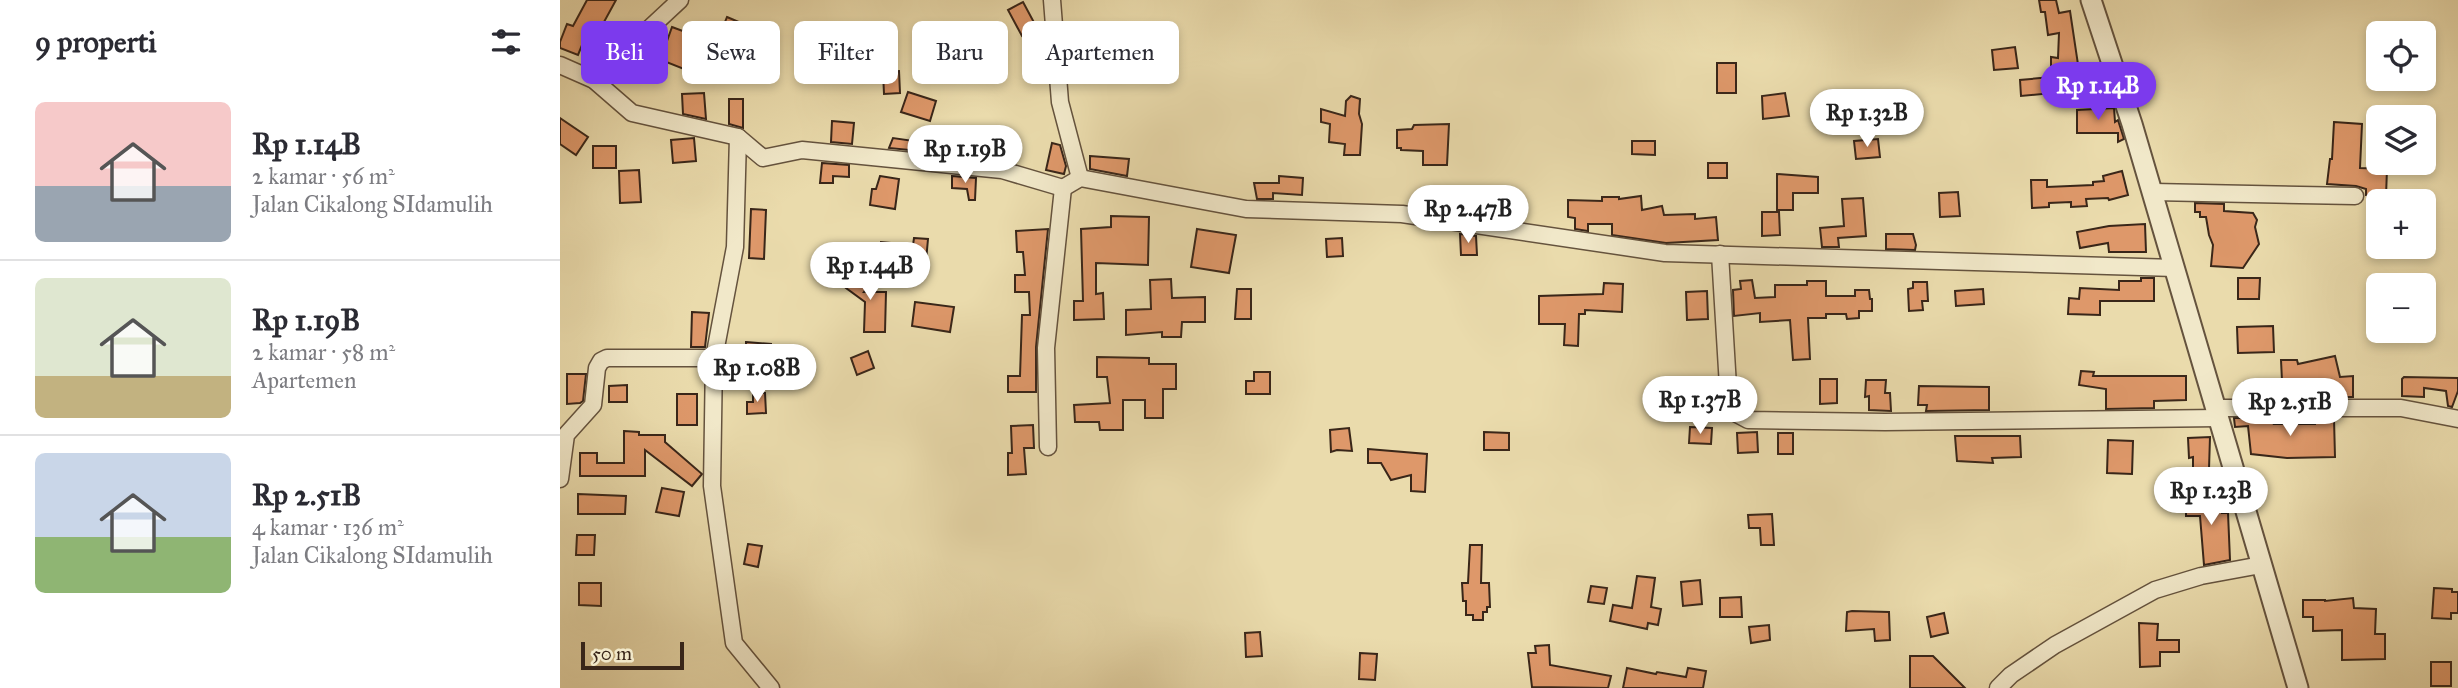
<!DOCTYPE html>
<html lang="id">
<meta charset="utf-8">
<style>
body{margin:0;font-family:"IM FELL Great Primer",serif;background:#f7f7f7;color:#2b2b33;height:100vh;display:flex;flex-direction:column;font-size:26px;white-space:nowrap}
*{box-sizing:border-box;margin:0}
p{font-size:23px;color:#7c7c81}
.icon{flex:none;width:38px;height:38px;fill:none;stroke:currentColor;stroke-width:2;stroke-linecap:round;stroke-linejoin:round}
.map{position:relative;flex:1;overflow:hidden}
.drawer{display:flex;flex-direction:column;background:#fff;width:560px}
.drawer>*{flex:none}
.hud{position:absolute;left:21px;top:21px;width:665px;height:63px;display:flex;gap:14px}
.controls{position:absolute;left:1806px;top:21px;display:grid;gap:14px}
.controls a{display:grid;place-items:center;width:70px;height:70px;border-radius:10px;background:#fff;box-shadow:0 4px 10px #0003;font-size:35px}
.scale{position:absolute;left:21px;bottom:18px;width:103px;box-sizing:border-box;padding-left:7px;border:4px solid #392619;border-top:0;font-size:19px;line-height:24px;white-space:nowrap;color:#392619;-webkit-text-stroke:5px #f1e8c9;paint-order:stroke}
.price{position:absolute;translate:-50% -60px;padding:0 16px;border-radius:24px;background:#fff;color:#222;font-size:23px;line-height:46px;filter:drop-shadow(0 2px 4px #0008)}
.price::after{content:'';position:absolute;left:50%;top:42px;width:21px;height:16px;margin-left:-10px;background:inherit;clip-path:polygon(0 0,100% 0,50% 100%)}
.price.selected{background:#7c3aed;color:#fff}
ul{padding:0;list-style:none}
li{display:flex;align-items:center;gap:21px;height:175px;padding:0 35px}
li+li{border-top:2px solid #e1e1e2}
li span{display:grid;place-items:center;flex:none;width:196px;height:140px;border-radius:10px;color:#555}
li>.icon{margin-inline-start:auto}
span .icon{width:84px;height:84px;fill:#fffc;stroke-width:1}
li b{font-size:30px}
h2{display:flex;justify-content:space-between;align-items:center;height:84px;padding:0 35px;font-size:30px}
.pill{padding:0 24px;border-radius:10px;background:#fff;box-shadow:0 4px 10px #0003;font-size:24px;line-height:63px}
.pill.selected{background:#7c3aed;color:#fff}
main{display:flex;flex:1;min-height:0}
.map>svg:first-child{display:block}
.building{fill:#de986a;stroke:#392619;stroke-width:2}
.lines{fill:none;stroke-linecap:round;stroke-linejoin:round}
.minor-casing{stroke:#65533e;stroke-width:19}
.tertiary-casing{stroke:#65533e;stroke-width:23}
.minor{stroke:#f1e8c9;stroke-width:16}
.tertiary{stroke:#f1e8c9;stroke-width:19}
</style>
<main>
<section class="drawer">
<h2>9 properti<svg class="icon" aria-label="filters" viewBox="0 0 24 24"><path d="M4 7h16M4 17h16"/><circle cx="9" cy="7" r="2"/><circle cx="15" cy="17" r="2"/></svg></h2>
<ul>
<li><span style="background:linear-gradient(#f6c9c9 60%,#9aa5b1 0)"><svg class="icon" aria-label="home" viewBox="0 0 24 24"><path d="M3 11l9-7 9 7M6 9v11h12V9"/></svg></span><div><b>Rp 1.14B</b><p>2 kamar · 56 m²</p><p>Jalan Cikalong SIdamulih</p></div></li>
<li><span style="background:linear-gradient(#dfe7d0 70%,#c2b280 0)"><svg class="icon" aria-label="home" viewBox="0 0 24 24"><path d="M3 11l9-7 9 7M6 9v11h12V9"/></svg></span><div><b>Rp 1.19B</b><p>2 kamar · 58 m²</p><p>Apartemen</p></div></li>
<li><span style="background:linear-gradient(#c9d6e8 60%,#8fb573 0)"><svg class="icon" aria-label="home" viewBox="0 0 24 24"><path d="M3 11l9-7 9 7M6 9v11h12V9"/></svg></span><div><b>Rp 2.51B</b><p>4 kamar · 136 m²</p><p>Jalan Cikalong SIdamulih</p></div></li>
</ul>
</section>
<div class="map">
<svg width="1898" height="688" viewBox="0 0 1898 688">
<rect width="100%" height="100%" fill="#eadbac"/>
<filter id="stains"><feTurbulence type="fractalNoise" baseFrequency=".00286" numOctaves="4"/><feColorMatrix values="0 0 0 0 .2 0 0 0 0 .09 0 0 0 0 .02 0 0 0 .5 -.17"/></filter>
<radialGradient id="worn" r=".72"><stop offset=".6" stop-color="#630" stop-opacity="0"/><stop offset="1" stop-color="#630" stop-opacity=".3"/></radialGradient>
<g class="building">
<polygon points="27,0 56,0 38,33 29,28 18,55 0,48 0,42 7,24 13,26"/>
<polygon points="1479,0 1496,0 1499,13 1510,11 1519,71 1509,72 1512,101 1493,103 1492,93 1461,96 1460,80 1491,77 1491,57 1498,58 1499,33 1488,35 1485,12 1481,12"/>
<polygon points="463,2 477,28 462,36 448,10"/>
<polygon points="167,17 200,31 192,50 159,37"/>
<polygon points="112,27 147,40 134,73 86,54 90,42 96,37 107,41"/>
<polygon points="1455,47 1458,68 1434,70 1432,50"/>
<polygon points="473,49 485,49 487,70 473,70"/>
<polygon points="414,60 436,62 433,79 411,76"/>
<rect x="1157" y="63" width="19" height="30"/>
<polygon points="339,71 340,93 324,94 323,72"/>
<polygon points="348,92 376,101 370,121 341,112"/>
<polygon points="144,93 146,119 123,114 122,94"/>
<polygon points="1225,93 1229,116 1203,119 1202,96"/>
<polygon points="791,96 800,99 799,114 802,124 800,155 784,155 785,144 769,142 770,124 761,122 761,109 785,116 786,101"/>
<polygon points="169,99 183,99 183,128 169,124"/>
<polygon points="1285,101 1303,101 1303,114 1285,115"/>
<polygon points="1554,108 1555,122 1558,120 1564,139 1558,142 1558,133 1517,133 1517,110"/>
<polygon points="0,118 28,137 16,155 0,144"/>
<polygon points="272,121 294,123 292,144 271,142"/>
<polygon points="1774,122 1802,124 1800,168 1827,169 1826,196 1806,195 1806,189 1796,186 1767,184 1770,159 1772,159"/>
<polygon points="889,124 887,165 863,165 863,151 841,150 841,148 837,148 837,130 852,129 854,125"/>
<polygon points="354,137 371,140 369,152 329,148 333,138 353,141"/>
<polygon points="134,138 136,161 113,163 111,140"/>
<polygon points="1318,139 1320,157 1296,159 1294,141"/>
<polygon points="1072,141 1095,141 1095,155 1072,154"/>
<polygon points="434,142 451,142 452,162 435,159"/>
<polygon points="492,143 500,145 506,166 504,174 486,170"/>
<rect x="33" y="146" width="23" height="22"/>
<polygon points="530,156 569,159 567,176 530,169"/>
<polygon points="262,163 289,165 289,177 273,176 273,183 260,183"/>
<rect x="1148" y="163" width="19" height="15"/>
<polygon points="79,170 81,202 60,203 59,171"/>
<polygon points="1562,171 1568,195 1549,200 1548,198 1526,199 1527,206 1511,207 1511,202 1489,203 1489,207 1472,208 1471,180 1487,180 1487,187 1533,185 1533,182 1544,181 1543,176"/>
<polygon points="1217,174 1258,177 1258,193 1233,193 1233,210 1217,210"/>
<polygon points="320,176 339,179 335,209 310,205 312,189 316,189"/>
<polygon points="392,176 416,178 415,200 409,200 407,189 392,188"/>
<polygon points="719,176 743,178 742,195 713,193 713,199 697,199 694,183 719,183"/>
<polygon points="1398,192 1400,216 1380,217 1379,193"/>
<polygon points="1081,196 1082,210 1102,206 1104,215 1135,214 1135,219 1156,217 1158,240 1106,243 1052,235 1052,224 1028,224 1028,231 1015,229 1015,218 1008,217 1008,200 1042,201 1042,197 1059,197 1059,199"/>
<polygon points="1303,198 1306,236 1278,238 1279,247 1262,247 1260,228 1284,226 1282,199"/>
<polygon points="1635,203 1664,204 1664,211 1693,213 1697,220 1695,227 1699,244 1683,268 1651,266 1653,245 1649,235 1646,217 1640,217 1640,212 1635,212"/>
<polygon points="191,209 206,210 204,259 189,258"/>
<polygon points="1202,212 1219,212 1220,235 1202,236"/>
<polygon points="551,216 589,217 588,265 536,263 536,294 543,293 544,319 514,320 514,301 523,301 521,229 551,227"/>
<polygon points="1585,224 1586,252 1549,252 1548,243 1520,248 1517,232 1549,226"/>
<polygon points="488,229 476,347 476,392 448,392 448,376 460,376 462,315 470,315 469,292 455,292 455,275 465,275 463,252 457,252 456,231"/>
<polygon points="637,229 676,235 669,273 631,267"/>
<polygon points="900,234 916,236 917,255 901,255"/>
<polygon points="1326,234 1353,234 1356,245 1355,250 1326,249"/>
<polygon points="354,238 368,239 365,272 319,266 321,242 353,245"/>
<polygon points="782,238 783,256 767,257 766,239"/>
<polygon points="301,268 314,278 304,292 326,292 325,332 304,332 305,302 286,288"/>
<polygon points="1581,278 1594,278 1594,301 1540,301 1540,315 1508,314 1509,298 1519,299 1520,288 1559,290 1559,281 1581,281"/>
<polygon points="1678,278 1700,278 1699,299 1678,299"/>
<polygon points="611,279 612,298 645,297 645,322 622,322 621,337 602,337 602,332 566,335 566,310 591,309 590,280"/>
<polygon points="1192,280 1195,298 1215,297 1215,285 1247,285 1247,281 1266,281 1266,296 1295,296 1295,290 1309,290 1310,299 1312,299 1312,311 1299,311 1299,318 1287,319 1286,314 1266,314 1266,318 1248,318 1250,359 1233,360 1230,320 1200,322 1200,313 1174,316 1173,290 1181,289 1180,281"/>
<polygon points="1353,282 1367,282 1368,301 1362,301 1363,310 1349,311 1348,289 1353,288"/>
<polygon points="1044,283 1063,284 1062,312 1025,310 1025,314 1019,314 1018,346 1004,345 1005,324 979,324 979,296 1043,294"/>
<polygon points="677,289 691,289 691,319 675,319"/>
<polygon points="1423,289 1424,304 1396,306 1395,291"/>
<polygon points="1147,291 1148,319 1127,320 1126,292"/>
<polygon points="355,302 394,307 390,332 352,326"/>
<polygon points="132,312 149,313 145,347 131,347"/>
<polygon points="1713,326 1714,352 1678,353 1677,327"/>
<polygon points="186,342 211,344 211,361 186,360"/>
<polygon points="308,351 314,368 297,375 291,358"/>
<polygon points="1775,356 1780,377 1793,376 1793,397 1685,397 1684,382 1722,381 1721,360 1737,360 1738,364"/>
<polygon points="537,357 589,358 589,364 616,364 616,389 603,389 603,418 585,418 585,400 563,400 563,430 540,430 539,422 515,422 514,405 550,403 547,377 537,377"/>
<polygon points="1521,371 1534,372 1533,376 1626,376 1626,400 1594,401 1594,408 1546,409 1546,389 1519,385"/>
<polygon points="694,372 710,372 710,394 686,394 686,381 694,381"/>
<polygon points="7,374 26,374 23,401 20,403 7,404"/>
<polygon points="1844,377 1898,378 1898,391 1892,407 1888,406 1886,391 1864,388 1864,397 1842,396 1842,379"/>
<polygon points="1260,379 1277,379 1277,403 1260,404"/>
<polygon points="1306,380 1326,380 1325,393 1330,393 1331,411 1309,410 1309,396 1305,397"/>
<polygon points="67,385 67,402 49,402 49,386"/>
<polygon points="1359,386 1429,387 1429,410 1366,411 1367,405 1358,405"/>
<polygon points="193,393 205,393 206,413 187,414 187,402 193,402"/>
<rect x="117" y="394" width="20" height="31"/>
<polygon points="1674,418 1716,418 1714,424 1755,424 1755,420 1774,419 1775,457 1727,458 1691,454 1688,426 1675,427"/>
<polygon points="473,425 474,448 464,448 466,474 448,475 448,453 452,453 451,426"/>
<polygon points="1130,427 1152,428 1151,444 1129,443"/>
<polygon points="789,428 792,451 777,450 771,452 770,430"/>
<polygon points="64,431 79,432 79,435 105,435 105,442 142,474 132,486 85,450 85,476 20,476 20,453 37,453 37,463 64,463"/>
<polygon points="924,432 949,433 949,450 924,450"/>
<polygon points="1197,432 1198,452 1178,453 1177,433"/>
<rect x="1218" y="433" width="15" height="21"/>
<polygon points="1395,436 1460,436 1461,457 1432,458 1433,463 1397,461"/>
<polygon points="1650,437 1649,469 1633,470 1633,457 1629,458 1628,438"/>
<polygon points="1548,440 1573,441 1572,474 1547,473"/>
<polygon points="808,449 867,454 865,492 851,491 851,475 831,480 821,463 808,463"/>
<polygon points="102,488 124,492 119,516 96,512"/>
<polygon points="18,494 66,496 65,514 18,514"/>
<polygon points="1662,496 1662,513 1668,513 1670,560 1644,565 1640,516 1626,516 1626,497"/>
<polygon points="1212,514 1214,545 1201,545 1200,528 1189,528 1188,515"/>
<polygon points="17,535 35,535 34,555 16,555"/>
<polygon points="188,544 202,546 198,567 184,564"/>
<polygon points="910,545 922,545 921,583 929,583 930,607 927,607 927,612 923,612 923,620 913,620 913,615 906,615 906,601 903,601 902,583 908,583"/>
<polygon points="1077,576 1095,578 1091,607 1101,609 1098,625 1088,623 1087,629 1050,621 1053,605 1072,608"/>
<polygon points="1140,580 1142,604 1123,606 1121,582"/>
<polygon points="19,583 41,583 41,606 19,605"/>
<polygon points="1031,586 1047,588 1044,604 1028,602"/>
<polygon points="1874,588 1892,589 1892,592 1898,592 1898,613 1891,613 1891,619 1872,618"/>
<polygon points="1181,597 1182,617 1160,617 1160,598"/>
<polygon points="1793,598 1794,608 1816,609 1815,634 1825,634 1825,659 1782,660 1782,630 1753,631 1753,617 1743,617 1743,600 1765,600 1765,601"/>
<polygon points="1292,611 1329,612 1330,640 1315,641 1314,629 1286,631 1287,612"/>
<polygon points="1384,613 1388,633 1371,637 1367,617"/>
<polygon points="1579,623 1598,624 1597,640 1619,640 1619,652 1600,652 1600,666 1580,667"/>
<polygon points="1209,625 1210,640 1191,643 1189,627"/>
<polygon points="700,632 702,656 686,657 685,633"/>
<polygon points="989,645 990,665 1051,676 1048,688 972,687 968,653 976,653 975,646"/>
<polygon points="800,653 817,654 815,680 799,679"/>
<polygon points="1350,656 1373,656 1405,688 1350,688"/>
<rect x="1871" y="662" width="20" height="24"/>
<polygon points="1067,668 1096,674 1097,672 1126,677 1128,668 1146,671 1143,688 1063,688"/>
</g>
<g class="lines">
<g class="minor-casing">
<g id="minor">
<polyline points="492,0 500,102 520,178"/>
<polyline points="0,65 34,80 72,113 178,137 203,158 242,150 442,170 503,188 520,178 686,209 842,214 1105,253 1615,268"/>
<polyline points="34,80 120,0"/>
<polyline points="178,137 175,247 154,358 152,486 174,643 211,688"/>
<polyline points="1593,192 1795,196"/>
<polyline points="1160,254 1169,403 1175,413 1188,420 1325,422 1659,418"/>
<polyline points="1656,408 1841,408 1898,419"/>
<polyline points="488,447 486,348 503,188"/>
<polyline points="0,479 6,435 33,405 37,368 41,361 47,358 154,358"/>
<polyline points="1438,688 1451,675 1495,645 1595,590 1641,576 1701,565"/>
</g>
</g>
<g class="tertiary-casing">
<polyline id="tertiary" points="1531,0 1572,124 1738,688"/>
</g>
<use href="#minor" class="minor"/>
<use href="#tertiary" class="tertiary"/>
</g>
<rect width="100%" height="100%" filter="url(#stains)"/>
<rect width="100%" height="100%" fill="url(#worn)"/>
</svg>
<div class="controls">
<a><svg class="icon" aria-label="locate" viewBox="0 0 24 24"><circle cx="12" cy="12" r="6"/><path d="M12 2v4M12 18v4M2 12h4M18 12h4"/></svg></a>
<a><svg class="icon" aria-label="layers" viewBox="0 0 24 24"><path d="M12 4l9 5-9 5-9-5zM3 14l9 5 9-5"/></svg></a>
<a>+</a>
<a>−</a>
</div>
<div class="scale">50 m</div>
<b class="price selected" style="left:1538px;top:122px">Rp 1.14B</b>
<b class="price" style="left:1307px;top:149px">Rp 1.32B</b>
<b class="price" style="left:405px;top:185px">Rp 1.19B</b>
<b class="price" style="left:908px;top:245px">Rp 2.47B</b>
<b class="price" style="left:310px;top:302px">Rp 1.44B</b>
<b class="price" style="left:197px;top:404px">Rp 1.08B</b>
<b class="price" style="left:1140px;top:436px">Rp 1.37B</b>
<b class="price" style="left:1730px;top:438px">Rp 2.51B</b>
<b class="price" style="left:1651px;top:527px">Rp 1.23B</b>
<div class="hud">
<a class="pill selected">Beli</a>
<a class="pill">Sewa</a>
<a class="pill">Filter</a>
<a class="pill">Baru</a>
<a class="pill">Apartemen</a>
</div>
</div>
</main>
